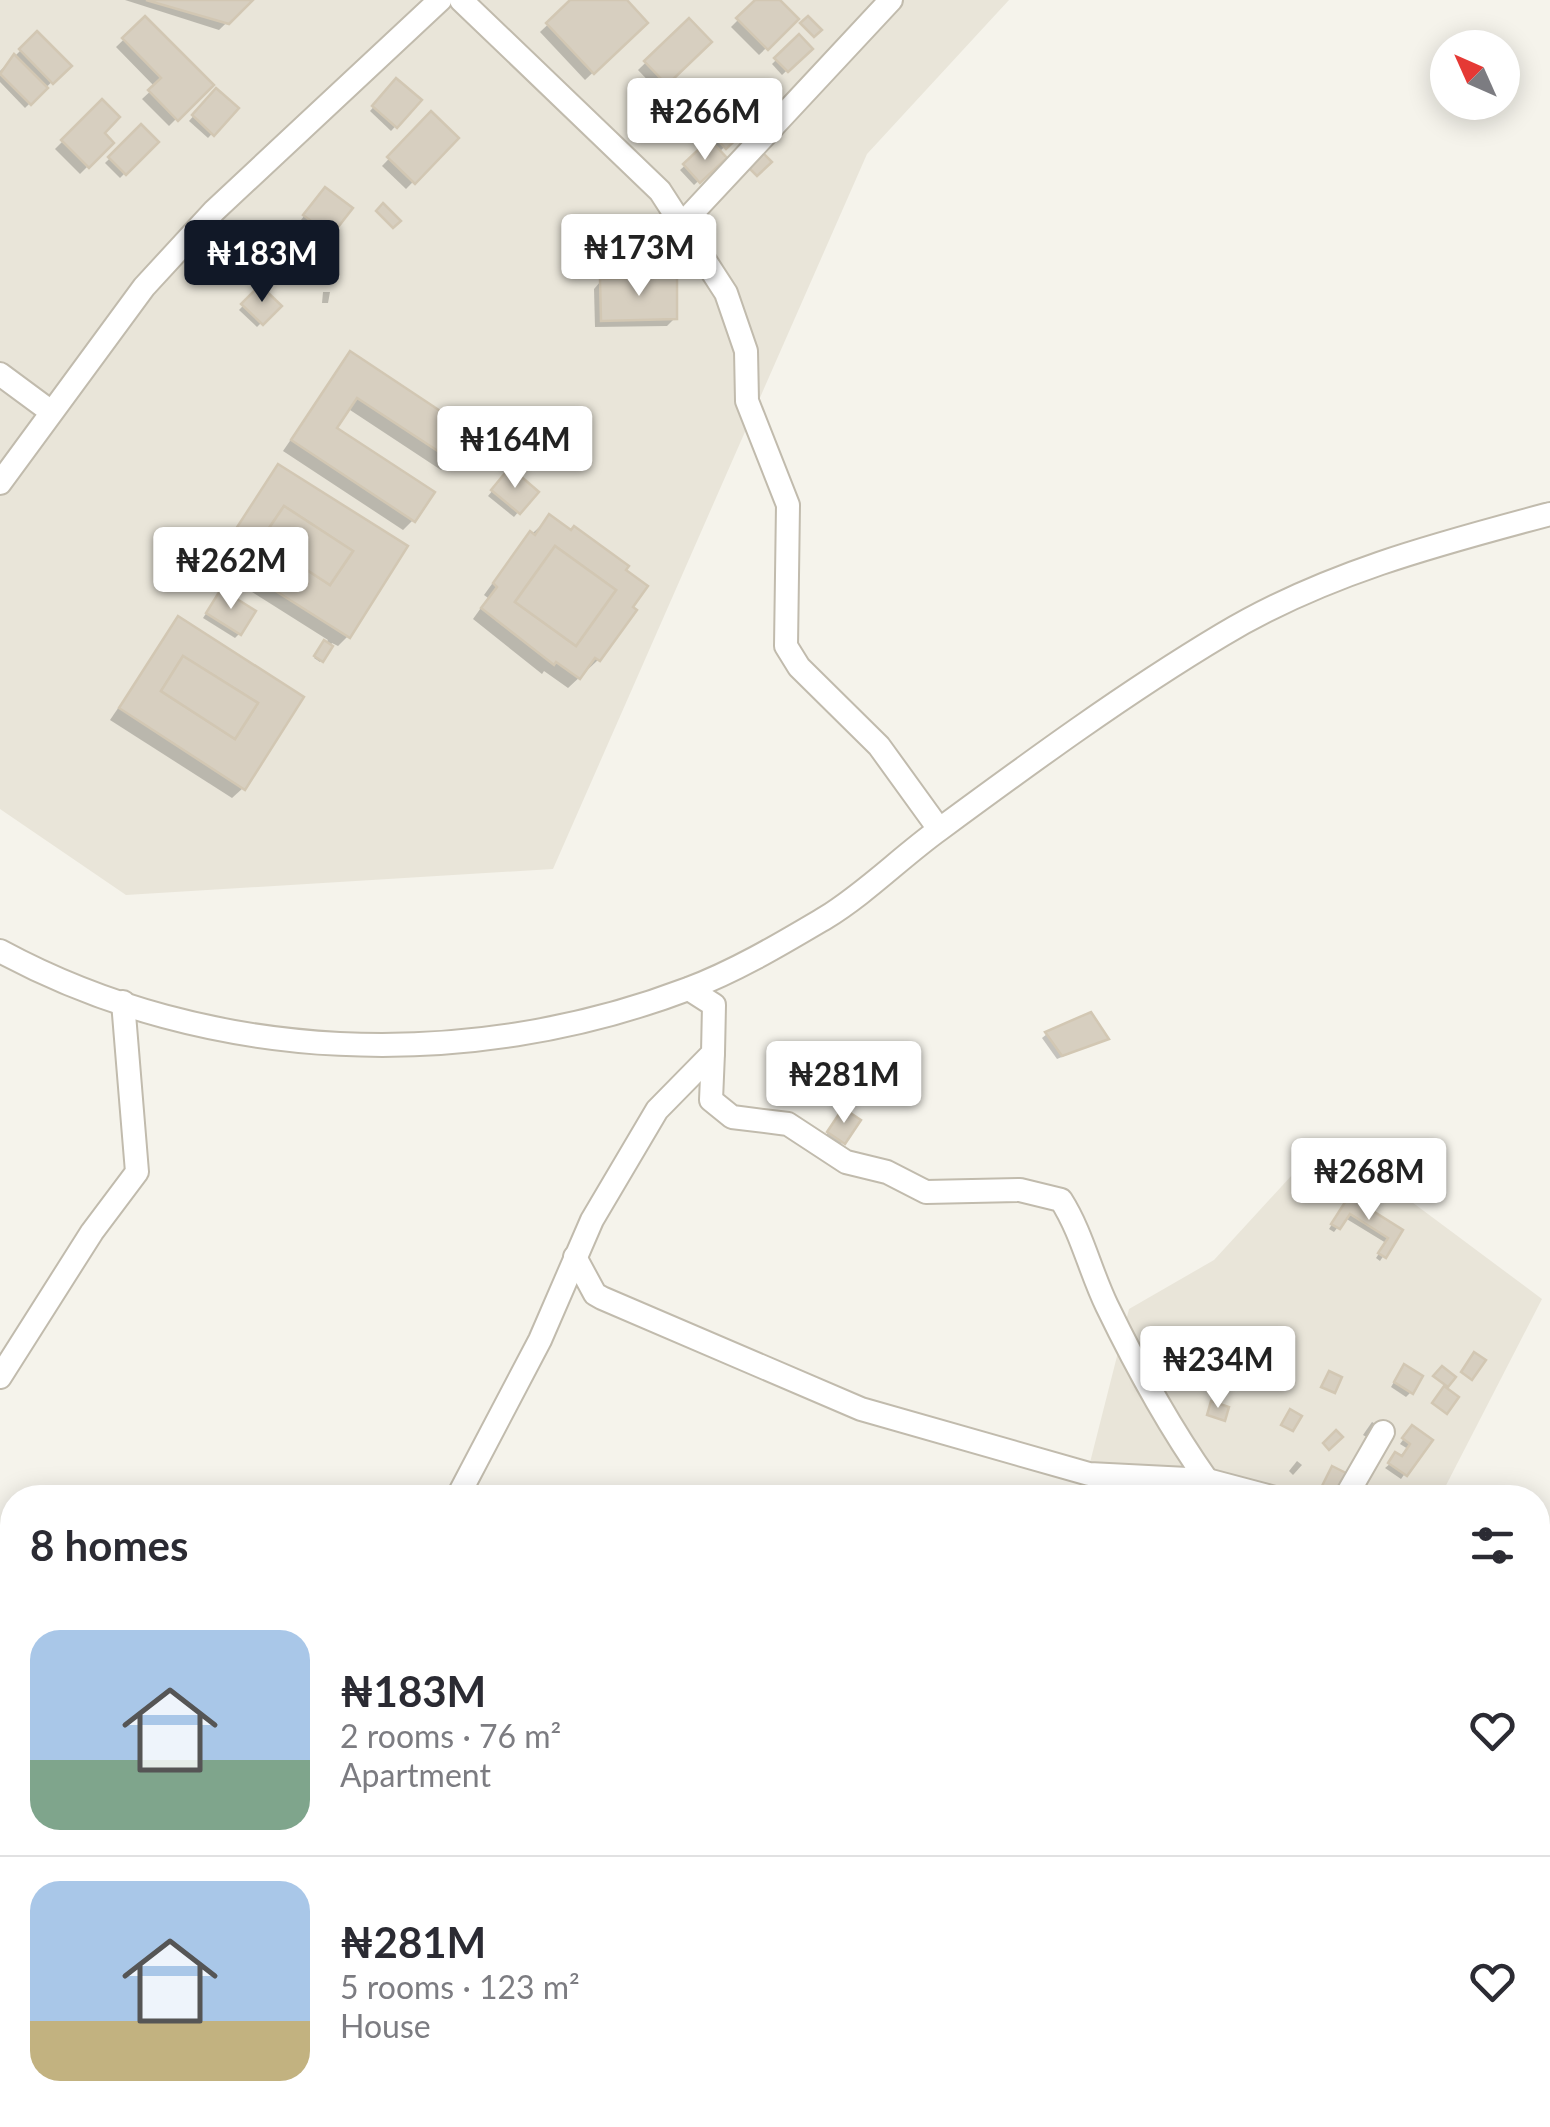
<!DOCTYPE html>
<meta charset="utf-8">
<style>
body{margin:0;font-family:Lato,sans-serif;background:#f7f7f7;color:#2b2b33;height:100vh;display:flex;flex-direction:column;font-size:38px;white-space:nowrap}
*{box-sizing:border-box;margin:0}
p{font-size:32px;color:#7c7c81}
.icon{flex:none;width:55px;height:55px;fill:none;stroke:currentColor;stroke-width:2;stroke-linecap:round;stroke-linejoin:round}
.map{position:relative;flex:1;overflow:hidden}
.side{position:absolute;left:0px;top:1485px;width:1550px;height:642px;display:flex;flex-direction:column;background:#fff;border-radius:40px 40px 0 0;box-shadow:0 5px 25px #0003}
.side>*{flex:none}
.needle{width:65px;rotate:315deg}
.tools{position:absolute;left:1430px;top:30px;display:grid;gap:20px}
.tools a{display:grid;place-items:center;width:90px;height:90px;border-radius:50%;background:#fff;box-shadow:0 5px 25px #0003;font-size:50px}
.price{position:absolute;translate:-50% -85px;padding:0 22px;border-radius:10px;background:#fff;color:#222;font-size:32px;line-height:65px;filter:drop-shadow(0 2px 5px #0008)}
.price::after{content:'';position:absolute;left:50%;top:60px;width:30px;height:22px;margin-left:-15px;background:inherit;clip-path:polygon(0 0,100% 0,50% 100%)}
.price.active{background:#111827;color:#fff}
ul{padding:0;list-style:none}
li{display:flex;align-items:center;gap:30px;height:250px;padding:0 30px}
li+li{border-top:2px solid #e1e1e2}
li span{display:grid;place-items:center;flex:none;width:280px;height:200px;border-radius:30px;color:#555}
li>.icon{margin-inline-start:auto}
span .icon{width:120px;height:120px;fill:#fffc;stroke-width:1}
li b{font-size:42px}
h2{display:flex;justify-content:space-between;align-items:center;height:120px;padding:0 30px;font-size:42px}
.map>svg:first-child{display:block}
.residential{fill:#e9e5d9}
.shadow{fill:#0003}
.building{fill:#d7cfc0;stroke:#d2c7b3;stroke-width:2.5;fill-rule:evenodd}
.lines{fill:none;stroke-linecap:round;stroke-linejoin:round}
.minor-casing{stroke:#c1bbad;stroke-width:26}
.minor{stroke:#fff;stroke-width:22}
</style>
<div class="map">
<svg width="1550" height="2127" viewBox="0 0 1550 2127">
<rect width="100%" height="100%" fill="#f5f3eb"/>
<g class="residential">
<polygon points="0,0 1009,0 867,154 553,869 126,895 0,809"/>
<polygon points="1326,1138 1542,1299 1440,1497 1081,1498 1129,1309 1214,1260"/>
</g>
<g class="shadow">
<polygon points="125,0 250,0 219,30"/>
<polygon points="574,0 624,0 645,23 585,80 540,32"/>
<polygon points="758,0 777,0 796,19 759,55 731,27"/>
<polygon points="145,19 210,85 169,126 142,99 155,87 116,47"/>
<polygon points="689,21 709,42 658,91 638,70"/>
<polygon points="37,34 68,66 25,108 0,82 0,71"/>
<polygon points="799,38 809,49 782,75 772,64"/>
<polygon points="397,81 419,101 391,131 370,111"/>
<polygon points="216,91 235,108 208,138 189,121"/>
<polygon points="742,91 761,112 718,153 723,158 694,185 680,170 700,152 705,158 717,148 701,131"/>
<polygon points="102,102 101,133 111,143 80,174 55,149"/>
<polygon points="431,115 456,138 406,189 382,166"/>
<polygon points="141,128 156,142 120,178 105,163"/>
<polygon points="321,194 349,208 325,239 301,220"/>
<polygon points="601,281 675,318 667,326 595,327 594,289"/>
<polygon points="260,288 278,306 257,327 239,310"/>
<polygon points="323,292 330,292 328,303 322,303"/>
<polygon points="350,354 451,460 441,470 347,408 334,429 413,520 403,530 283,451"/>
<polygon points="278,467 348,636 338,646 332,643 320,662 314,658 328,640 211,566"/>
<polygon points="510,470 535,492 514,517 488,496"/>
<polygon points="549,518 623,570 598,660 568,688 544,671 542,674 473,619 488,598 484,595 520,545"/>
<polygon points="217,597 239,634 235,638 203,618"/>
<polygon points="178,620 243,788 232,798 110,720"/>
<polygon points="1047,1034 1106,1039 1057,1059 1042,1038"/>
<polygon points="839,1116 843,1142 838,1147 824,1138"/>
<polygon points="1345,1204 1400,1231 1380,1261 1376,1258 1386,1243 1345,1218 1334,1232 1329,1229"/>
<polygon points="1400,1372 1411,1392 1406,1397 1391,1387"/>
<polygon points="1372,1422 1379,1426 1370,1439 1363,1435"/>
<polygon points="1408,1433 1429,1440 1401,1479 1385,1468 1408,1449 1400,1444"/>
<polygon points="1297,1461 1302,1465 1293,1475 1289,1471"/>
</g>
<g class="building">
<polygon points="146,0 253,0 229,24"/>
<polygon points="570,0 627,0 648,23 594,74 546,23"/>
<polygon points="755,0 780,0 799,19 768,50 736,18"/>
<polygon points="145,16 214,85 178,121 148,90 161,78 122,38"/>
<polygon points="808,16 822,30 814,37 800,23"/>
<polygon points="689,18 712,42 667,85 644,61"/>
<polygon points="37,31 72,66 53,84 19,49"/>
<polygon points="799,34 813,49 788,72 774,58"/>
<polygon points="14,54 48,88 31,105 0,74"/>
<polygon points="396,78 422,100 397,128 372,106"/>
<polygon points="216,88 239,108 214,136 192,115"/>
<polygon points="742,88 765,112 726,149 703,125"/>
<polygon points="102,99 120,117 105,133 114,143 89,168 61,140"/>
<polygon points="431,111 459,138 415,184 387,157"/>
<polygon points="141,124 159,142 126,175 108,157"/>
<polygon points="715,145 727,158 700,183 683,164 700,148 705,154"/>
<polygon points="760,150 772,162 757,176 745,164"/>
<polygon points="325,187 353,208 331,236 303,215"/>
<polygon points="383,203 401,221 393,228 376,211"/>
<polygon points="677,277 677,319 601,321 600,279"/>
<polygon points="260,285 282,306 263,325 241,304"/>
<polygon points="350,351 472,432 453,461 357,398 337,428 435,492 415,522 291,440"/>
<path d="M278,464L408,546L350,638L219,555ZM284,506L353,551L330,585L261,540Z"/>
<polygon points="510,467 539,492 520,514 491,490"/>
<polygon points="284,506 353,551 330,585 261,540"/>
<path d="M549,514L571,530L574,526L629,566L626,570L648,586L633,607L637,610L600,661L595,658L580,679L556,662L554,665L481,608L497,587L493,583L530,531L535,535ZM555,546L616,590L576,646L515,602Z"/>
<polygon points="555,546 616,590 576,646 515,602"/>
<polygon points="221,589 256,611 241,635 206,613"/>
<path d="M178,616L304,697L245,790L119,708ZM183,656L258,703L235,739L161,691Z"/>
<polygon points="324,640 333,646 323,662 314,656"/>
<polygon points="183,656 258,703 235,739 161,691"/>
<polygon points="1091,1012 1109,1039 1062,1056 1045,1032"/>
<polygon points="843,1108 861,1120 845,1144 827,1132"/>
<polygon points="1349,1196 1403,1230 1386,1258 1378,1253 1388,1238 1350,1214 1340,1229 1331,1224"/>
<polygon points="1474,1352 1486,1360 1472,1380 1461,1372"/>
<polygon points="1231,1357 1248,1366 1239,1385 1221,1376"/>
<polygon points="1404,1364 1423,1376 1413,1394 1394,1382"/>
<polygon points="1442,1366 1456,1377 1448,1387 1433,1376"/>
<polygon points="1329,1371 1342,1377 1335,1393 1321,1387"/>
<polygon points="1444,1386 1459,1397 1447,1414 1432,1403"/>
<polygon points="1211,1401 1229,1407 1225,1421 1207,1415"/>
<polygon points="1290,1409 1302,1416 1293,1431 1281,1425"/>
<polygon points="1412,1425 1433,1440 1407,1476 1388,1463 1395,1452 1402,1456 1410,1444 1402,1438"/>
<polygon points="1336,1430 1343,1437 1329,1450 1323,1443"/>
<polygon points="1332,1466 1352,1476 1341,1498 1316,1498"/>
</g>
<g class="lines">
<g class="minor-casing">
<g id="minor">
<polyline points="461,0 660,191 726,293 746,351 747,401 788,505 786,646 799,667 879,746 939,829"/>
<polyline points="682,224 891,0"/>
<polyline points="0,374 50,411"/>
<polyline points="0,483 144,287 214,211 440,0"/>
<path d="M0,951C209,1064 467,1073 688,989C736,971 781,944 825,918C866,893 901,857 940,829C1031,762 1125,693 1222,635C1323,574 1437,544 1550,514"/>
<path d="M713,1053L711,1100L732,1117L788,1124L846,1162L887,1172L926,1192L1020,1190L1061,1200C1082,1233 1090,1271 1107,1306C1136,1366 1168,1425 1207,1480L1200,1498"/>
<polyline points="575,1257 595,1294 602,1298 861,1409 1089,1474 1207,1480 1275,1498"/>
<polyline points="0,1377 92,1232 137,1172 123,1002"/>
<polyline points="457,1498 540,1340 592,1220 657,1110 713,1053 714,1005 689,989"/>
<polyline points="1345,1498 1383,1432"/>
<polyline points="1538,1559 1550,1564"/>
<polyline points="1538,1808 1550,1807"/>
<polyline points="0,2079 12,2069"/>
<polyline points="1259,2115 1265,2127"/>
<polyline points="1177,2127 1180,2115"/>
</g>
</g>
<use href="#minor" class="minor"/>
</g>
</svg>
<div class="tools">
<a><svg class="needle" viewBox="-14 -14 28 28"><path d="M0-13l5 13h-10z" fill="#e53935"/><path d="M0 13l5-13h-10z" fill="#7c7c81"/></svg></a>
</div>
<b class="price" style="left:705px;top:163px">₦266M</b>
<b class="price" style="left:639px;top:299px">₦173M</b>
<b class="price active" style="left:262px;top:305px">₦183M</b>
<b class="price" style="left:515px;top:491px">₦164M</b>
<b class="price" style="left:231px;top:612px">₦262M</b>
<b class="price" style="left:844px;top:1126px">₦281M</b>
<b class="price" style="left:1369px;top:1223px">₦268M</b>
<b class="price" style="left:1218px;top:1411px">₦234M</b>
<section class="side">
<h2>8 homes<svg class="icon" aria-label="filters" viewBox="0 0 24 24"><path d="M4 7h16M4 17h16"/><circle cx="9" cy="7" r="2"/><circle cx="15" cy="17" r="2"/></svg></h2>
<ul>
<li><span style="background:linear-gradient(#a9c7e8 65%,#7fa58c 0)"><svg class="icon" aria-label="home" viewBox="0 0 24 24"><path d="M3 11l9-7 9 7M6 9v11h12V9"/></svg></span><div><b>₦183M</b><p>2 rooms · 76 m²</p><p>Apartment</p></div><svg class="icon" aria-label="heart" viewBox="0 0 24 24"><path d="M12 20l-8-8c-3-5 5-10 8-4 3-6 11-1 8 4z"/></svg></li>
<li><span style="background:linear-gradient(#a9c7e8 70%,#c2b280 0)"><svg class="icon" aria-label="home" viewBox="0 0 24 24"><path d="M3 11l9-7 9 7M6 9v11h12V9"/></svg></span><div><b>₦281M</b><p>5 rooms · 123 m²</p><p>House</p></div><svg class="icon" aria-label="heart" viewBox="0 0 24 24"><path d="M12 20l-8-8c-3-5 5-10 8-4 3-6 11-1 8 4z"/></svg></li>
</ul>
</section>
</div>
